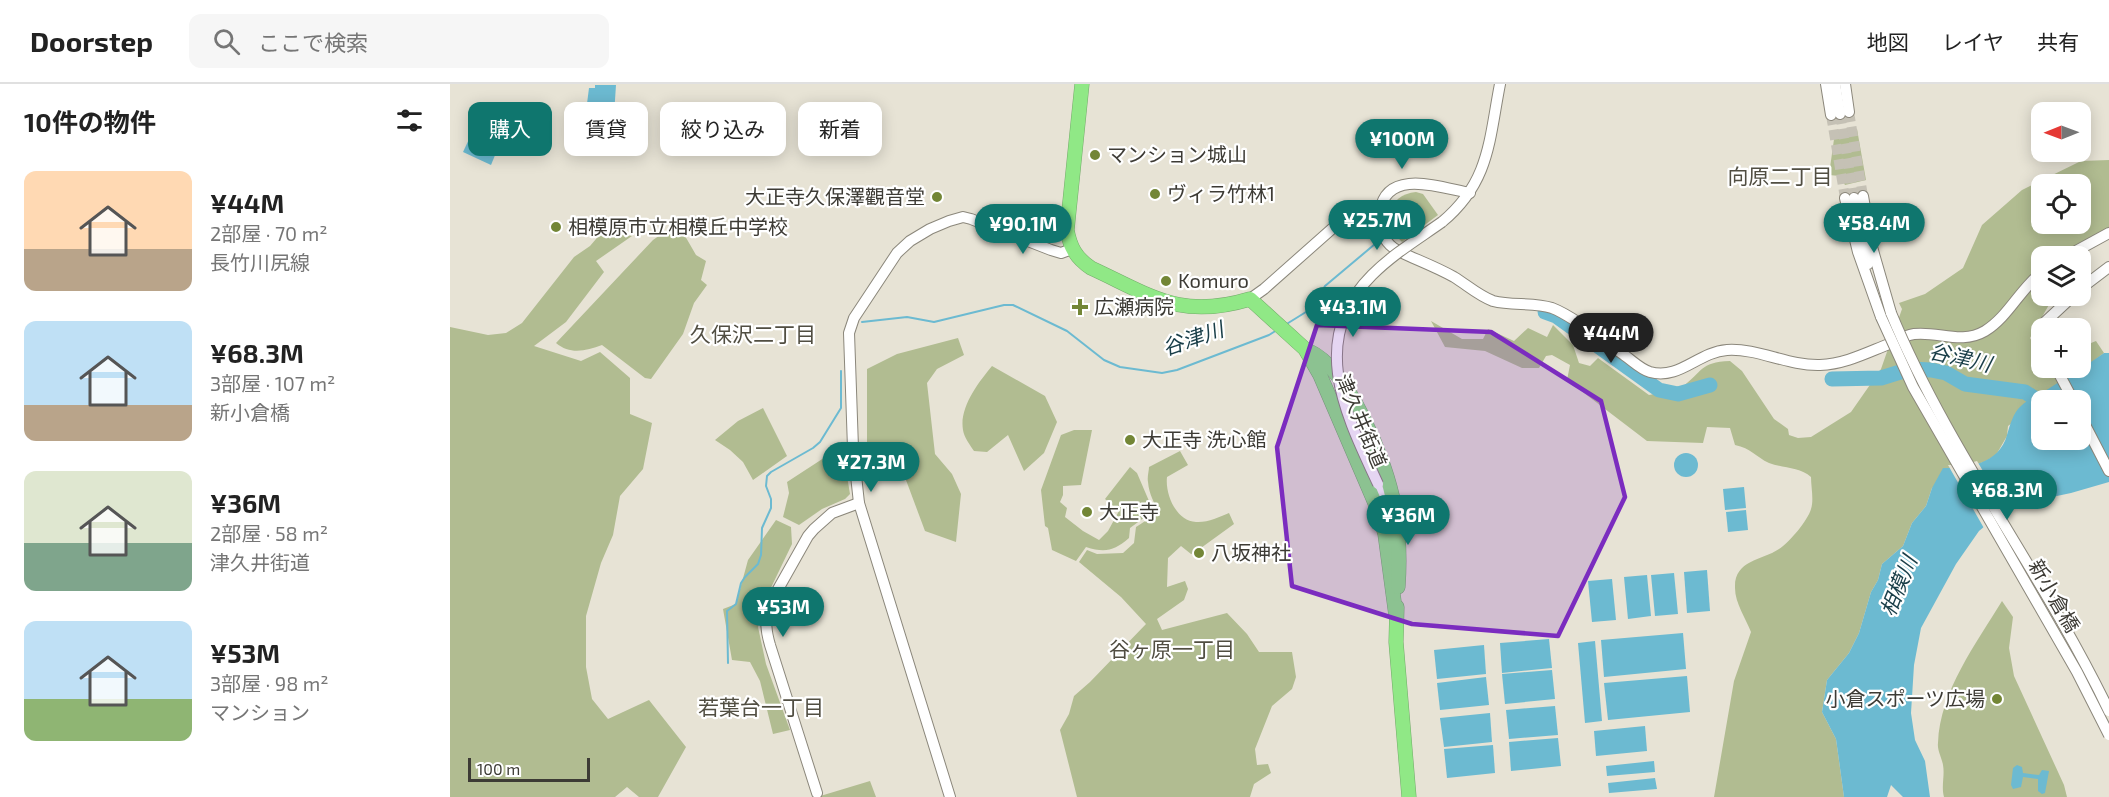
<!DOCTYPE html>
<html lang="ja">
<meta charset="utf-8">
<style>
body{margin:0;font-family:"Exo 2","Noto Sans JP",sans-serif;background:#f6f6f6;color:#222;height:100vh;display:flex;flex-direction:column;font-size:22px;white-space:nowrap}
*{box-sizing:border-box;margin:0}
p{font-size:20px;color:#767676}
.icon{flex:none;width:33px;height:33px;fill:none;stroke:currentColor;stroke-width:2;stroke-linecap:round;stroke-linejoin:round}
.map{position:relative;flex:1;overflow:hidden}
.sheet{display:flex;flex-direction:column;background:#fff;width:450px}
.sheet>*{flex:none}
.hud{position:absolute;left:18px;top:18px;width:570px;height:54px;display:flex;gap:12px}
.needle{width:39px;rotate:269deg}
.controls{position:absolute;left:1581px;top:18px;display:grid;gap:12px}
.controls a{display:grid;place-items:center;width:60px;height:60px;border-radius:12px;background:#fff;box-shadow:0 3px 15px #0003;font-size:30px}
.scale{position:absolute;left:18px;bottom:15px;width:122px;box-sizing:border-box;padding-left:6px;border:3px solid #3d3b35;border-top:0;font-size:16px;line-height:21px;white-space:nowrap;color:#3d3b35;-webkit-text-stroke:4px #fff;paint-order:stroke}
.price{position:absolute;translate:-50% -51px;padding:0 14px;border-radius:21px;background:#0f766e;color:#fff;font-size:20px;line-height:39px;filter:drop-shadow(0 2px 3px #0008)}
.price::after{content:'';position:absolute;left:50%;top:36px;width:18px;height:14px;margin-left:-9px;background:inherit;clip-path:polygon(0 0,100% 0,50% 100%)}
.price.selected{background:#222;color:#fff}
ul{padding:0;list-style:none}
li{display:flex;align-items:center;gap:18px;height:150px;padding:0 24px}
li span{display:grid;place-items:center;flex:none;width:168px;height:120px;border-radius:12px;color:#555}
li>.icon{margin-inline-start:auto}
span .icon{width:72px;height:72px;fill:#fffc;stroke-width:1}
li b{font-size:26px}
h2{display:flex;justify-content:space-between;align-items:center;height:72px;padding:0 24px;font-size:26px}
.tag{padding:0 21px;border-radius:12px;background:#fff;box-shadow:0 3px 15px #0003;font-size:21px;line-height:54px}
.tag.selected{background:#0f766e;color:#fff}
header{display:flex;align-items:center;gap:36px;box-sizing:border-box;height:84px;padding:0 30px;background:#fff;border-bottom:2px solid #e0e0e0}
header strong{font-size:28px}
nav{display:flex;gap:33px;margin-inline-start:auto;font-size:21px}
.search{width:420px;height:54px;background:#f6f6f6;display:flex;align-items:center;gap:15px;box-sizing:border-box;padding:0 21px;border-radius:12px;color:#767676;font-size:22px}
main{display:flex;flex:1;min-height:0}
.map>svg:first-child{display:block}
.green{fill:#b1bc91;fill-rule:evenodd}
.water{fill:#6cbad1;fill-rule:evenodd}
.pier{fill:#e7e3d5}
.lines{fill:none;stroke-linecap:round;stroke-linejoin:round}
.stream{stroke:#6cbad1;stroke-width:2}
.river{stroke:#6cbad1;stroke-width:15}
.secondary-tunnel{stroke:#c5c1b5;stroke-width:10;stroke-dasharray:10 5;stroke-linecap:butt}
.secondary-casing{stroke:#8b877b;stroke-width:12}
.highway-casing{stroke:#73ab6a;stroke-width:15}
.secondary{stroke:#fff;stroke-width:10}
.highway{stroke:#90e886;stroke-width:14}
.secondary-bridge-casing{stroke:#8b877b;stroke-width:12;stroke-linecap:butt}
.secondary-bridge{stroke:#fff;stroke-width:10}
.marked{fill:#7b2cbf;fill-opacity:0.2;stroke:#7b2cbf;stroke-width:4.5;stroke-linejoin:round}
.poi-dot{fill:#738636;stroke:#fff;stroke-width:2}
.labels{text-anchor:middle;stroke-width:4.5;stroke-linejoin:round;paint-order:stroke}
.poi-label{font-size:20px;fill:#3d3b35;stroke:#fff;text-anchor:start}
.street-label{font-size:20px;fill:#3d3b35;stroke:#fff}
.neighbourhood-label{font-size:21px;fill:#514e42;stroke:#fff}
.water-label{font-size:21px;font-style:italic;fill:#193e48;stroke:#fff}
</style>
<header>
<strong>Doorstep</strong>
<div class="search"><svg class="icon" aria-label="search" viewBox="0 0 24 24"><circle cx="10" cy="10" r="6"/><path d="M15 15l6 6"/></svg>ここで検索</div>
<nav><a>地図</a><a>レイヤ</a><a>共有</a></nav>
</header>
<main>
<section class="sheet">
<h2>10件の物件<svg class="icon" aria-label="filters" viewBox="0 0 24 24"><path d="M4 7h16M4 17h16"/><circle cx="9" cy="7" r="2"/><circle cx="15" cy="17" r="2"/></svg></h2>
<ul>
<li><span style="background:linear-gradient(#ffd9b3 65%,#b9a48a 0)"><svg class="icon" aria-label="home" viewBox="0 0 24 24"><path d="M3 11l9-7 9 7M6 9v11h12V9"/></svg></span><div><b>¥44M</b><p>2部屋 · 70 m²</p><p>長竹川尻線</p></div></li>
<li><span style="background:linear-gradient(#bfe0f5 70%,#b9a48a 0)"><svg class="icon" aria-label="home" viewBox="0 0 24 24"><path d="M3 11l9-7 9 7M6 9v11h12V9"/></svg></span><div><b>¥68.3M</b><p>3部屋 · 107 m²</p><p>新小倉橋</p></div></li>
<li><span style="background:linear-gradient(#dfe7d0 60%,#7fa58c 0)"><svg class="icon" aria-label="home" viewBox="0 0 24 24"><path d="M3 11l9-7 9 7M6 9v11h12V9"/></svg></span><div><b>¥36M</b><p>2部屋 · 58 m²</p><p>津久井街道</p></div></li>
<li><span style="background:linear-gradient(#bfe0f5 65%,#8fb573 0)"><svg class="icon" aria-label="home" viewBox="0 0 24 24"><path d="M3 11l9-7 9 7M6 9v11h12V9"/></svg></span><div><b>¥53M</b><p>3部屋 · 98 m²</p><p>マンション</p></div></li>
</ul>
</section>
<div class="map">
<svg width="1659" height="713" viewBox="0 0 1659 713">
<rect width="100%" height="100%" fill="#e7e3d5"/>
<g class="green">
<polygon points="1407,45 1416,96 1395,101 1390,92 1379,91 1385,48"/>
<path d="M1659,76V147L1611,172H1592V212H1604L1580,254L1591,273L1592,284H1630L1631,263L1646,257L1654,269L1558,342L1557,352L1546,371L1534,378L1513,384L1482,404L1476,422L1462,439L1453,462L1432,480L1428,496L1421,508L1409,549L1399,569L1377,596L1372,628L1386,655L1394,713H1264L1284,597L1301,548C1296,535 1285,519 1285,504C1284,476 1311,477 1329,465C1339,459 1358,436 1361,425C1364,416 1361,403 1361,393C1350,383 1332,384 1319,379C1306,373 1301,364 1285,361L1280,344L1257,343L1253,359L1197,357L1117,296L1120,281L1102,271L1096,272L1089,284H1072L1035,267L995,263L981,237L1012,255H1033L1038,245L1064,257L1078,244L1097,253L1103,241L1123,261L1129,279L1140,282L1148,274L1199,311C1209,309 1224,309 1232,303C1253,288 1249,278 1280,277L1292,287L1324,335L1338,345L1339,351L1348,354L1361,353L1401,328L1431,285L1452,225L1449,219L1475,210L1513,184L1532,141L1572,106L1631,77ZM1592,100H1630V140H1592Z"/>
<path d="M966,108L973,110L988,131L952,158C931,139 937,111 966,108Z"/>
<path d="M233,135L237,140L231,145L246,171L256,177L251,196L257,201L244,219L233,250L201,295L195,294L152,261C136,267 120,271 106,259L203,156Z"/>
<polygon points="152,148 182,152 146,177 154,188 116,238 84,262 131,277 150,268 180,294 180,330 202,339 193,385 170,412 163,451 151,479 136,532 136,583 142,615 158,635 199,616 236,663 208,713 189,713 177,703 165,713 0,713 0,243 38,251 56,249 72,239 124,173 140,162"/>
<polygon points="508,254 514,271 487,285 477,299 485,370 502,390 511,410 506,458 475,447 450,380 417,364 417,285 447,270"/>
<path d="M542,282L595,312L607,338L594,369L574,387L558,351L537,368L524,367C520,361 514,353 513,346C509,323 529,298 542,282Z"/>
<polygon points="313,324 337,372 303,396 293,378 280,366 265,356 288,337"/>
<path d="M624,346H642L631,401L613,402V411L610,418L617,424L615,433L633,447L649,456L658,447L669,427L655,415L680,383L687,389L702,424L699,430L680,444L679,454C664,467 655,469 636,463L626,477L602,466L598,444L595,442L591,406L611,351Z"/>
<path d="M730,367L738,381L717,393C715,410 726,437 746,438C757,439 769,433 779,429L784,440L744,469L741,470L731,462L718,474L717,503L735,497L738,505L734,516L707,535L712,546L777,529L797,550L809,568H842L846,593L842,605L822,622L805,665L807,681L818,680L821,689L804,700L800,713H627L610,646L619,630L624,612L640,598L696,540L671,513L629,478L637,466L647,470L673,469L684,459L686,443C719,424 700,423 698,398C697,393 699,387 699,383Z"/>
<polygon points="393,368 400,410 395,415 372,425 349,441 333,433 339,409 337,398 380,370"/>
<polygon points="326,436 341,443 342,460 316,514 308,543 316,580 340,646 323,650 310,597 300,578 282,576 273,525 286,520 298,476"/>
<path d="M1552,517L1563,533L1559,564L1564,592L1614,701L1617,713H1494C1491,702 1495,692 1493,681C1492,674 1487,666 1488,659C1490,607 1526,560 1552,517Z"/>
<polygon points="420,697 426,713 367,713"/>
</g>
<g class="water">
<polygon points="145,1 166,1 163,46 134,43 139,4 145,4"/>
<polygon points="21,51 48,64 41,81 13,68"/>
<path d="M1654,269H1659V398L1621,409L1559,422L1529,447L1506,480L1471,544L1464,581L1461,629L1465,656L1475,677L1480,713H1453L1441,701L1437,713H1394L1386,655L1372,628L1377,596L1399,569L1409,549L1421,508L1428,496L1432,480L1453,462L1462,439L1476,422L1482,404L1493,384C1518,384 1549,380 1557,351C1560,341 1563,329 1571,322C1577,316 1587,311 1595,307C1615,294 1635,283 1654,269ZM1592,316H1630V356H1592Z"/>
<circle cx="1236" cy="381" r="12"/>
<polygon points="1294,403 1296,424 1275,426 1273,405"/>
<polygon points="1296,426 1298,446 1278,448 1276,428"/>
<polygon points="1257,486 1260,527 1237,529 1234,488"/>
<polygon points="1224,489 1228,530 1205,532 1201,491"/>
<polygon points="1197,491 1201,532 1178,535 1174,493"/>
<polygon points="1162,495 1166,536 1142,538 1138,497"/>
<polygon points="1233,549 1236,585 1154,593 1151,556"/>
<polygon points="1099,555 1102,584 1052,589 1050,559"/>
<polygon points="1145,557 1152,637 1135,639 1128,559"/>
<polygon points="1034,561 1036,590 987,595 984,566"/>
<polygon points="1102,586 1105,615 1055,620 1052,590"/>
<polygon points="1237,592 1240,628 1158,636 1154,599"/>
<polygon points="1036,593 1039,621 990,626 987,599"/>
<polygon points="1105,622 1108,651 1059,655 1056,626"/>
<polygon points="1040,629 1042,658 994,663 990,634"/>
<polygon points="1195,642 1197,667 1146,672 1144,647"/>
<polygon points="1108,654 1111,682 1061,687 1059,658"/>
<polygon points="1043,661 1045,689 997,694 994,665"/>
<polygon points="1204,677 1205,688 1157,692 1156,682"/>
<polygon points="1567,681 1572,683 1573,689 1589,691 1592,686 1599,687 1595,709 1592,710 1588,707 1588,695 1573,693 1571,703 1563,705 1561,701 1563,684"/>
<polygon points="1205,694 1207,705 1159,709 1158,699"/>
</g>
<polygon class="pier" points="1527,377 1557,427 1535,446 1498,381 1512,381"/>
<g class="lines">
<g class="stream">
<polyline points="412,238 457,233 484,238 554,221 563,221 617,247 654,276 670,283 712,289 727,286 819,251 827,246"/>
<polyline points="835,241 864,223 875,202 925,160"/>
<polyline points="278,579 277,527 286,520 291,499 295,493 308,480 311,471 312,444 321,424 321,415 316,402 317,392 321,388 363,364 370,358 391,324 391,287"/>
</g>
<g class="river">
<polyline points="1095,228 1106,232 1209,306 1228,310 1260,301"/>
<polyline points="1382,295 1431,294 1460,285 1481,286 1496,289 1515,300 1575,308 1592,319"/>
</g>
<g class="secondary-tunnel">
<polyline points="1399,28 1413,112"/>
<polyline points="1390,30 1404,114"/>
<polyline points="1381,31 1395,114"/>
</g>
<g class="secondary-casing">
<g id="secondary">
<polyline points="1376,0 1381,31"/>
<polyline points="1385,0 1390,30"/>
<polyline points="1395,0 1399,28"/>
<path d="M1020,109C992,104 937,83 930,127C928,139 931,152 940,161C945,166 952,169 959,172C975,179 990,185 1004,193C1017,201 1029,212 1043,217C1062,222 1083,218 1102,224C1123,232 1154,257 1174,271C1183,277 1190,285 1200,288C1230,296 1248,268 1277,266C1308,264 1338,282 1370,281C1395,280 1416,269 1439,260C1447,256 1456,251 1464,250C1489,247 1511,261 1535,247C1558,233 1570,205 1592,188"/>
<polyline points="1413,112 1422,163 1441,229"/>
<polyline points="1395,114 1408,168 1431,233"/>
<polyline points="1404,114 1418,180"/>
<path d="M992,138C1040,98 1039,56 1050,0"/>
<polyline points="1617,172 1659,149"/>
<polyline points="1630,205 1659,183"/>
<path d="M800,215L814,205L884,143C899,134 912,133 930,132"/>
<polyline points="1592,244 1594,239 1623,212"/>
<polyline points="1606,284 1623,316"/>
<polyline points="1630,331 1659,387"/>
<polyline points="928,400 937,423 942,448"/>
<path d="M367,709L320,561C316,547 315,537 318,523L358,452L364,445L382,429L409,419"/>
<polyline points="500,713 409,419 403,364 399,249 404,234 447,169 460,157 480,145 499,137 513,133 521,135 601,166 611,169 622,165"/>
</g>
</g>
<g class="highway-casing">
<g id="highway">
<path d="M632,0L617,146C620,163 626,174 641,184C702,212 730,236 800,215L855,265L870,291L928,426L935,450L946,532"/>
<path d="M859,267C899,285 937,379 944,421C949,448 950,476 948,503"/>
<polyline points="947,523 946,558 959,713"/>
</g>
</g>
<use href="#secondary" class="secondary"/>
<use href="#highway" class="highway"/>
<g class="secondary-bridge-casing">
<g id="secondary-bridge">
<path d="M1441,229C1499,369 1594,491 1659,627"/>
<polyline points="1431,233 1463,303 1627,588 1659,651"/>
<path d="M928,400C896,331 857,256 922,191C943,170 968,155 992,138"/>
</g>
</g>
<use href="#secondary-bridge" class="secondary-bridge"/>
</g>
<path class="marked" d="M867,241L1041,248L1151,317L1175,413L1108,552L962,540L842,502L827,363Z"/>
<g class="poi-dot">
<circle cx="645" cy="71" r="6"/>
<circle cx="705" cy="110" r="6"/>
<circle cx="487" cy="113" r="6"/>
<circle cx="106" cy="143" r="6"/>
<circle cx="716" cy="197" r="6"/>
<path d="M627 214h6v6h6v6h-6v6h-6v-6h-6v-6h6z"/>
<circle cx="680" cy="356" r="6"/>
<circle cx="637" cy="428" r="6"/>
<circle cx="749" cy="469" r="6"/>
<circle cx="1547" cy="615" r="6"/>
</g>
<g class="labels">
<g class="poi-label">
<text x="657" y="78">マンション城山</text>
<text x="717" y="117">ヴィラ竹林1</text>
<text x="475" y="120" text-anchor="end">大正寺久保澤觀音堂</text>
<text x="118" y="150">相模原市立相模丘中学校</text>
<text x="728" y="204">Komuro</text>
<text x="644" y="230">広瀬病院</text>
<text x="692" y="363">大正寺 洗心館</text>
<text x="649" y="435">大正寺</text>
<text x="761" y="476">八坂神社</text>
<text x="1535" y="622" text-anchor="end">小倉スポーツ広場</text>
</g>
<g class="street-label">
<text transform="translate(911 337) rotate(67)" y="7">津久井街道</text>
<text transform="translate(1604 512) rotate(60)" y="7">新小倉橋</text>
</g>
<g class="neighbourhood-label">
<text x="1330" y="100">向原二丁目</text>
<text x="303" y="258">久保沢二丁目</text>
<text x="722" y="573">谷ヶ原一丁目</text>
<text x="311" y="631">若葉台一丁目</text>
</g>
<g class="water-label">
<text transform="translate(743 255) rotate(-19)" y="7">谷津川</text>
<text transform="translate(1510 274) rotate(13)" y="7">谷津川</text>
<text transform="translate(1449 502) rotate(-68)" y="7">相模川</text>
</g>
</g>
</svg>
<div class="controls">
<a><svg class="needle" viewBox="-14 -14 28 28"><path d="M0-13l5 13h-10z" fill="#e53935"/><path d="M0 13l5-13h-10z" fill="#767676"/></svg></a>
<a><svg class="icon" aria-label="locate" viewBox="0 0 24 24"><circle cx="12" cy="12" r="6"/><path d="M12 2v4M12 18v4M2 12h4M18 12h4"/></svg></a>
<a><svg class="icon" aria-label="layers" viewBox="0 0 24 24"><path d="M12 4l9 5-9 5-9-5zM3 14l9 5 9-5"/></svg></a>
<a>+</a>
<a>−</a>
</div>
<div class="scale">100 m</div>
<b class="price" style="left:952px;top:86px">¥100M</b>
<b class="price" style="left:927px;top:167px">¥25.7M</b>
<b class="price" style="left:1424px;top:170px">¥58.4M</b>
<b class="price" style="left:573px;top:171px">¥90.1M</b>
<b class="price" style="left:903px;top:254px">¥43.1M</b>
<b class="price selected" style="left:1161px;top:280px">¥44M</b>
<b class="price" style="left:421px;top:409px">¥27.3M</b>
<b class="price" style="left:1557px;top:437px">¥68.3M</b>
<b class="price" style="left:958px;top:462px">¥36M</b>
<b class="price" style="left:333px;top:554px">¥53M</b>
<div class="hud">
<a class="tag selected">購入</a>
<a class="tag">賃貸</a>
<a class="tag">絞り込み</a>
<a class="tag">新着</a>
</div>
</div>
</main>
